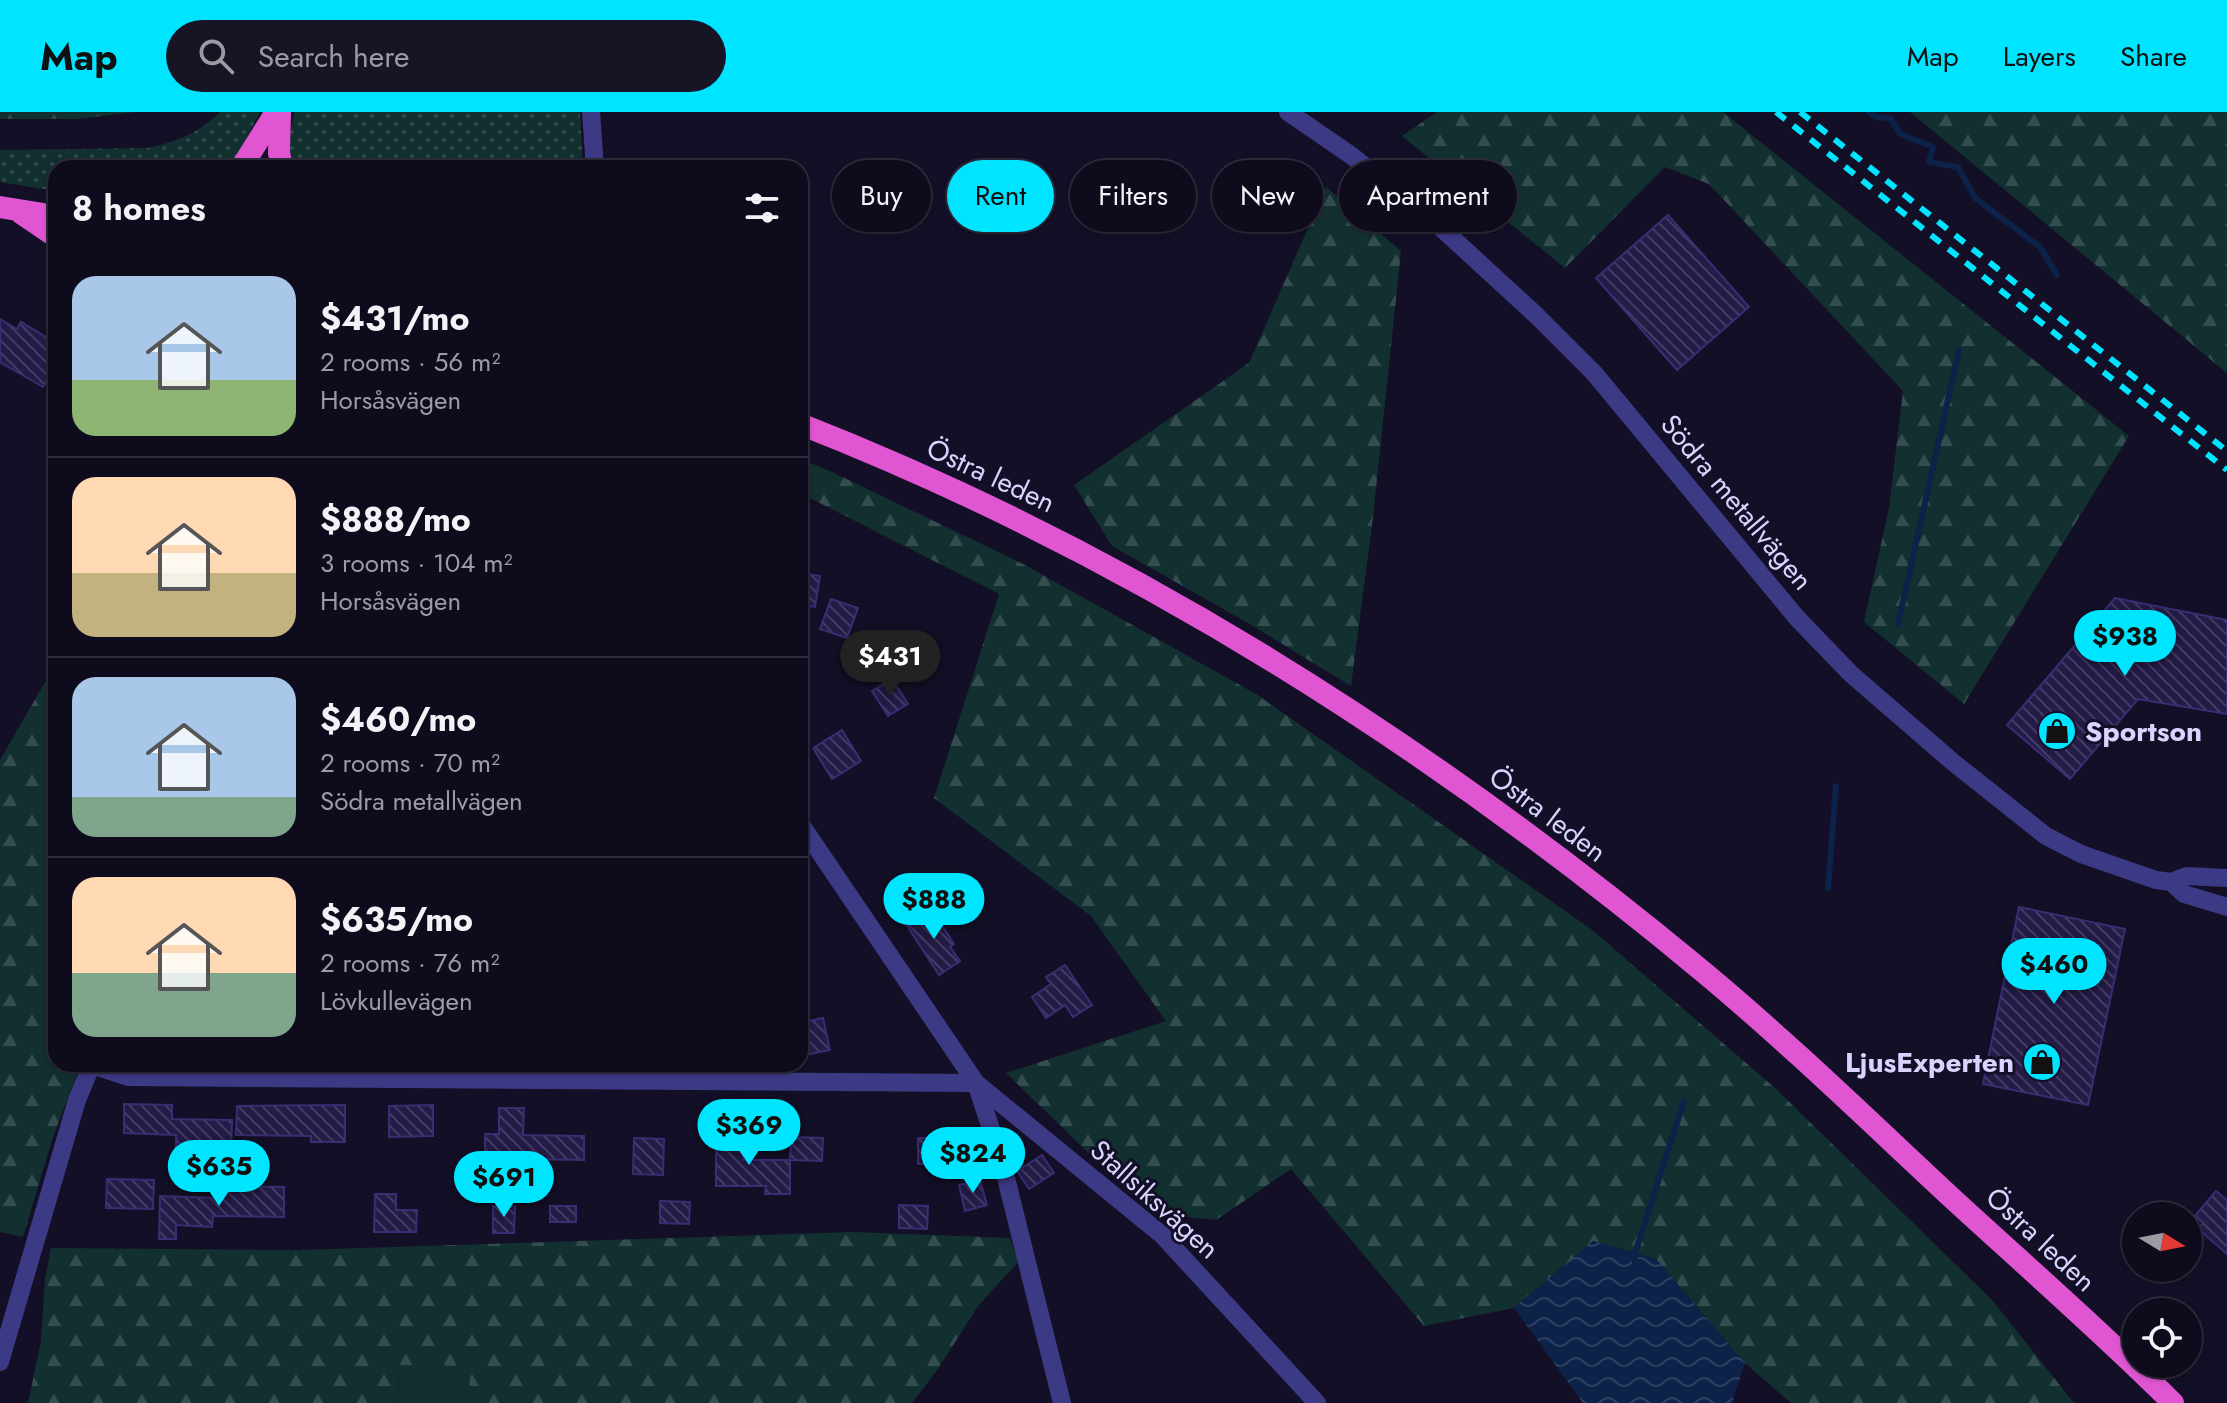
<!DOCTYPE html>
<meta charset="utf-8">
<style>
body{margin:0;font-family:Jost,sans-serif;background:#171425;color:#f1f3f6;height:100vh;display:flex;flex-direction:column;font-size:30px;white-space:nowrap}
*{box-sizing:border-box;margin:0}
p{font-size:26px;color:#9b9ba3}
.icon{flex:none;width:44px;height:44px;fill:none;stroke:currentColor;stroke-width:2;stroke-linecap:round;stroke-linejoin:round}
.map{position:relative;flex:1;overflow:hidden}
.side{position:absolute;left:48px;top:48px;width:760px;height:912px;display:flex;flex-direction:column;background:#0e0b1c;border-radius:24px;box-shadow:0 2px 6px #0004,0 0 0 2px #2e2b3b}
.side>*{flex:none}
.banner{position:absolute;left:832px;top:48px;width:760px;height:72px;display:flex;gap:16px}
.needle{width:52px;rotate:100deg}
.buttons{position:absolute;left:2122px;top:1090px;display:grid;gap:16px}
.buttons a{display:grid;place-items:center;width:80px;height:80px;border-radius:50%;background:#0e0b1c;box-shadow:0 2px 6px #0004,0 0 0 2px #2e2b3b;font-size:40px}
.price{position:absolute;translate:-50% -68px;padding:0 18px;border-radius:28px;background:#00e5ff;color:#111;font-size:26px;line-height:52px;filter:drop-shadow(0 2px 4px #0008)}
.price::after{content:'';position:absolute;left:50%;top:48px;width:24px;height:18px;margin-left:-12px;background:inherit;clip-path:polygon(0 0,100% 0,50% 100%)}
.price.on{background:#222;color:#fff}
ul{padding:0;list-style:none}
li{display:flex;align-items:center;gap:24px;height:200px;padding:0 24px}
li+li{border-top:2px solid #2e2b3b}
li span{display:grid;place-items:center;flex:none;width:224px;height:160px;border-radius:24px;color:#555}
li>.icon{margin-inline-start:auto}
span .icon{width:96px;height:96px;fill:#fffc;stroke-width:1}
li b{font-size:34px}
h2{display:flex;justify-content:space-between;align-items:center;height:96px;padding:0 24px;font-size:34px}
.pill{padding:0 28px;border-radius:36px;background:#0e0b1c;box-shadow:0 2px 6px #0004,0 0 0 2px #2e2b3b;font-size:28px;line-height:72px}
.pill.on{background:#00e5ff;color:#111}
header{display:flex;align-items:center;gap:48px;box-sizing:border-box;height:112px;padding:0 40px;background:#00e5ff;color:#111}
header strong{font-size:38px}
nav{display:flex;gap:44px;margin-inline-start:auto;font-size:28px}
.search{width:560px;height:72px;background:#171425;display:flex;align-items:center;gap:20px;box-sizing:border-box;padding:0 28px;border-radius:44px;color:#9b9ba3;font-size:30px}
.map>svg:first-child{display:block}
.grass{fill:url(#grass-dots)}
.forest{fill:url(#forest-firs)}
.garden{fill:#12302f}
.water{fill:url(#water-waves)}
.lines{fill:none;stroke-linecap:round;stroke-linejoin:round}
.stream{stroke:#0c2248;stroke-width:6}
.building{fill:url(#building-back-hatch);stroke:#3b2d73;stroke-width:2}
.minor{stroke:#3d3a85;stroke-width:18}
.trunk{stroke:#e055d1;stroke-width:22}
.rail{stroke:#00e5ff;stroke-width:6;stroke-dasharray:12 10;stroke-linecap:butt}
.labels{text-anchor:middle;stroke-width:6;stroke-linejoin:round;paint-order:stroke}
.street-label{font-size:28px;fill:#d9d4ff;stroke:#130f26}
.poi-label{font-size:28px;font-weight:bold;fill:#d9d4ff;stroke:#130f26;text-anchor:start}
</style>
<header>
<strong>Map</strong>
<div class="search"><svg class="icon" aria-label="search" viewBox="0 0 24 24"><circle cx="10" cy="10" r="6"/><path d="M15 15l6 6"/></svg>Search here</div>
<nav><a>Map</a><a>Layers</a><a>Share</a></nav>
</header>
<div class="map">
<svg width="2227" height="1291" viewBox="0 0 2227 1291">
<defs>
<pattern id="grass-dots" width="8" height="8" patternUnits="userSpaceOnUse" patternTransform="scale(2)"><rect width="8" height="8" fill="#12302f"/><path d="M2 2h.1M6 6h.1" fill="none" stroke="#344d4e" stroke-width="1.8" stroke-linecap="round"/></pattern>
<pattern id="forest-firs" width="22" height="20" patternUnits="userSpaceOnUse" patternTransform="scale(2)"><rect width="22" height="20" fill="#12302f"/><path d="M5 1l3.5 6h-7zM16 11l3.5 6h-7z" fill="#344d4e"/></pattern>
<pattern id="water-waves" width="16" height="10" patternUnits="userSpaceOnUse" patternTransform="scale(2)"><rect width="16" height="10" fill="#0c2248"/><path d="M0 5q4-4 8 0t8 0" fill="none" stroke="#2f4163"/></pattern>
<pattern id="building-back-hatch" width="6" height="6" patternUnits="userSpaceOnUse" patternTransform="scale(2)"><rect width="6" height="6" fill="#241b47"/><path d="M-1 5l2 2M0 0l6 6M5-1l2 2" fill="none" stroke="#433b63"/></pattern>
</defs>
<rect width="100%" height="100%" fill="#130f26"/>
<g class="grass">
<path d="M220,0H260L236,46L226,56H56V79L0,70V38L148,36C176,30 199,21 220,0Z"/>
<path d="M295,0H580L583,56H291C285,37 290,18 295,0Z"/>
</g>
<g class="forest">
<polygon points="0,0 135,0 78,7 0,7"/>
<polygon points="1437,0 1723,0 2129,324 1964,592 1864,510 1889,396 1903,279 1709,72 1665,55 1565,156 1402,24"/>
<polygon points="1910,0 2227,0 2227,261"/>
<polygon points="1326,75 1401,139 1373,405 1351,574 1248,511 1112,434 1074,373 1249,251"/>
<polygon points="800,347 830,359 1023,452 1256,582 1591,817 1775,976 1992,1188 2074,1291 1791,1291 1745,1251 1656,1147 1593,1129 1514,1196 1424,1214 1291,1057 1216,1108 1151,1101 1006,961 1166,909 1091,804 934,686 999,482 800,381"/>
<polygon points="56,551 56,952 81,952 53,1025 23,1125 0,1120 0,648"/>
<polygon points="854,1120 1010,1126 1018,1150 978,1194 938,1257 912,1291 469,1291 469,1254 399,1254 398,1291 28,1291 41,1229 45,1167 51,1136 300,1138"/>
</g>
<polygon class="garden" points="399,1253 470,1254 469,1291 398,1291"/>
<polygon class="water" points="1593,1129 1656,1147 1745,1251 1732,1291 1583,1291 1514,1196"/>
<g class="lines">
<g class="stream">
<polyline points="1869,0 1876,5 1891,7 1900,22 1933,35 1929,50 1958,55 1975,86 2040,135 2057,163"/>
<polyline points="1898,512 1959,238"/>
<polyline points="1828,776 1836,674"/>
<polyline points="1635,1149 1635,1141 1684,989"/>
</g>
</g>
<g class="building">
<polygon points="1668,103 1749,195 1677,258 1596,166"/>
<polygon points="0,207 17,217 21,210 56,231 56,253 43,275 0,250"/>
<polygon points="800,461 820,464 815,495 800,493"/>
<polygon points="2115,486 2227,508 2227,602 2138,587 2070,667 2007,613"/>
<polygon points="831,487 858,496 847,526 820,517"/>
<polygon points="892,567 908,592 888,604 872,579"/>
<polygon points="842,618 861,649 832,667 813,636"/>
<polygon points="2019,795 2125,817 2088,993 1983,972"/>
<polygon points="931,796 954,832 950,835 960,849 939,863 906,812"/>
<polygon points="1065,853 1092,893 1073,905 1065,893 1046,906 1032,885 1051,872 1046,865"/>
<polygon points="823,906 830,938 800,944 800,911"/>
<polygon points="124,992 172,993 172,1007 232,1008 231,1039 176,1037 176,1023 124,1021"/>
<polygon points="345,993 345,1030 311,1030 311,1024 236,1023 237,994"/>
<polygon points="433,993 433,1024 389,1025 389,994"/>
<polygon points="499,996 524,996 523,1023 584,1024 584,1048 521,1047 521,1064 494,1063 494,1049 485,1049 485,1022 499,1022"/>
<polygon points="716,1021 744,1021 743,1048 790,1048 790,1082 765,1082 766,1074 716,1074"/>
<polygon points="791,1025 823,1026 822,1049 790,1048"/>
<polygon points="634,1026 664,1027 663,1063 633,1062"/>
<rect x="918" y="1026" width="30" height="26"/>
<polygon points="1042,1043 1054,1061 1029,1077 1017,1059"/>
<polygon points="107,1067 154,1068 153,1097 106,1096"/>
<polygon points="980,1068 987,1093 965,1099 959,1073"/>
<polygon points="221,1074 284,1075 284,1105 213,1104 212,1115 176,1113 176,1127 159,1127 160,1084 221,1086"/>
<polygon points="2216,1079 2227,1088 2227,1142 2198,1117 2203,1111 2195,1104"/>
<polygon points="375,1082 396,1082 396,1098 417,1098 416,1120 374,1120"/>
<polygon points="660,1089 690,1090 689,1112 660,1111"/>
<polygon points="899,1093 928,1094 927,1117 899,1116"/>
<polygon points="493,1094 515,1094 514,1121 493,1121"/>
<rect x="550" y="1094" width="26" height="16"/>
</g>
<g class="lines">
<g class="minor">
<polyline points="591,0 595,56"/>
<polyline points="1288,0 1352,44 1438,113 1537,204 1594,261 1797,506 1851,562 1954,651 2046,724 2081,742 2156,768 2171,770 2187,764 2227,766"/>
<polyline points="800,711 976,971 1003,1054 1062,1291"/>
<polyline points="2171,770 2184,782 2227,795"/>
<polyline points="92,953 128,965 976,971 1162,1123 1317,1291"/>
<polyline points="0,1250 77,988 92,952"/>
</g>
<g class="trunk">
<polyline points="280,0 279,41 282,56"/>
<polyline points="241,56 276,0"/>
<polyline points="0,95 56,104"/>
<polyline points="22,102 56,125"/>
<path d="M800,312C1129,441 1430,633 1701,858C1789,931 1871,1011 1954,1088C2027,1155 2103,1221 2173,1291"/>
</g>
<g class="rail">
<polyline points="1776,0 2227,358"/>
<polyline points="1800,0 2227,339"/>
</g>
</g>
<defs>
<g id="shop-disc" transform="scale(2)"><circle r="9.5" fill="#00e5ff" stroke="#130f26"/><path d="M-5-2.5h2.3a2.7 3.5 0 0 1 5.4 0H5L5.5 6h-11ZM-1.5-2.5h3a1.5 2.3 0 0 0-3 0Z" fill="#111"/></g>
</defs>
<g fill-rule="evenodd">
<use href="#shop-disc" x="2057" y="619"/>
<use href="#shop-disc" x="2042" y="950"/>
</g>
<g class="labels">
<g class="street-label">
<text transform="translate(991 363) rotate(25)" y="10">Östra leden</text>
<text transform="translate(1737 390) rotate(50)" y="10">Södra metallvägen</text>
<text transform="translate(1548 702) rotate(37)" y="10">Östra leden</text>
<text transform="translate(1155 1087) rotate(42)" y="10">Stallsiksvägen</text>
<text transform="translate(2041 1127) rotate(43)" y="10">Östra leden</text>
</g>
<g class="poi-label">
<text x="2085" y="629">Sportson</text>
<text x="2014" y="960" text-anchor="end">LjusExperten</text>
</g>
</g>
</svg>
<div class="buttons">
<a><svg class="needle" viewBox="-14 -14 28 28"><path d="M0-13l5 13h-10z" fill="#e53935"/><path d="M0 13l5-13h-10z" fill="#9b9ba3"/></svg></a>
<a><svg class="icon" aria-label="locate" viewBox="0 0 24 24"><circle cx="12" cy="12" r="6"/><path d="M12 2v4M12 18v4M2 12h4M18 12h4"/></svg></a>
</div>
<b class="price" style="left:2125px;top:566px">$938</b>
<b class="price on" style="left:890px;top:586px">$431</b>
<b class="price" style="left:934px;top:829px">$888</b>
<b class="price" style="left:2054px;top:894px">$460</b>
<b class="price" style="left:749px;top:1055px">$369</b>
<b class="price" style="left:973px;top:1083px">$824</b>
<b class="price" style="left:219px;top:1096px">$635</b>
<b class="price" style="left:504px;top:1107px">$691</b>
<div class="banner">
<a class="pill">Buy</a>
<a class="pill on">Rent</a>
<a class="pill">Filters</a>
<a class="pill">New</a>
<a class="pill">Apartment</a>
</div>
<section class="side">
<h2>8 homes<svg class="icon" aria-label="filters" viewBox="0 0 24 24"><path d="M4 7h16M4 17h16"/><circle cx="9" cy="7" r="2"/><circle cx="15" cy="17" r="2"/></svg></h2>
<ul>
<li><span style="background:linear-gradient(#a9c7e8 65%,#8fb573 0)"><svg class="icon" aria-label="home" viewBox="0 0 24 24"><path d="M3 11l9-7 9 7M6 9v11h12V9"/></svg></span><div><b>$431/mo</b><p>2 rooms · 56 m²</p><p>Horsåsvägen</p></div></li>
<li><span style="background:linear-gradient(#ffd9b3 60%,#c2b280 0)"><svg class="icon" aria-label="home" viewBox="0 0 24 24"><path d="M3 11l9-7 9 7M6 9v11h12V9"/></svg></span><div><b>$888/mo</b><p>3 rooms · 104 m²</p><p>Horsåsvägen</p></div></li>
<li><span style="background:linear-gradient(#a9c7e8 75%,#7fa58c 0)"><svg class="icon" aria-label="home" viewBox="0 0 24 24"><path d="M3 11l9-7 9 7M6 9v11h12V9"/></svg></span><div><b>$460/mo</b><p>2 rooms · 70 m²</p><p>Södra metallvägen</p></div></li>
<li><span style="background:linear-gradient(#ffd9b3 60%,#7fa58c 0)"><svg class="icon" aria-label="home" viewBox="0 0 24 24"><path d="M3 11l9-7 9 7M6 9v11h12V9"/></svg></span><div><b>$635/mo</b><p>2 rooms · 76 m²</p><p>Lövkullevägen</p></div></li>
</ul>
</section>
</div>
